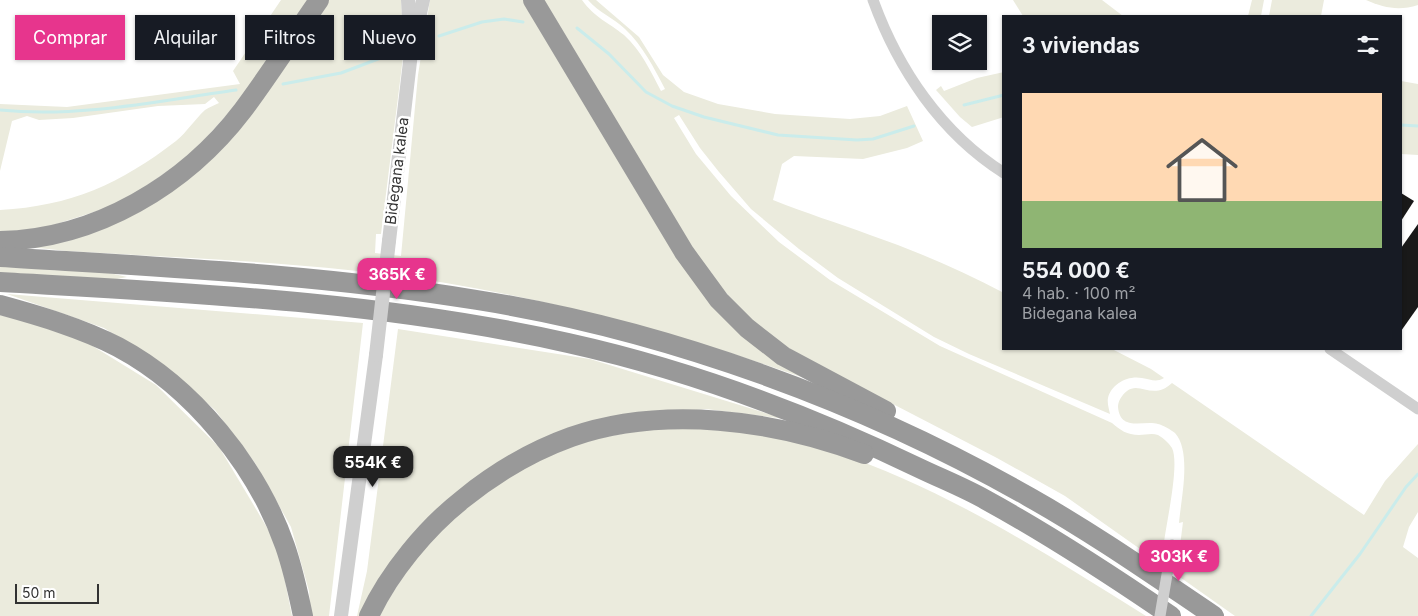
<!DOCTYPE html>
<html lang="es">
<meta charset="utf-8">
<style>
body{margin:0;font-family:Inter,sans-serif;background:#242831;color:#f1f3f6;height:100vh;display:flex;flex-direction:column;font-size:19px;white-space:nowrap}
*{box-sizing:border-box;margin:0}
p{font-size:16px;color:#9ea1a6}
.icon{flex:none;width:28px;height:28px;fill:none;stroke:currentColor;stroke-width:2;stroke-linecap:round;stroke-linejoin:round}
.map{position:relative;flex:1;overflow:hidden}
.panel{position:absolute;left:1002px;top:15px;width:400px;height:335px;display:flex;flex-direction:column;background:#171b24;border-radius:0px;box-shadow:0 1px 4px #0004}
.panel>*{flex:none}
.guide{position:absolute;left:15px;top:15px;width:475px;height:45px;display:flex;gap:10px}
.fabs{position:absolute;left:932px;top:15px;display:grid;gap:10px}
.fabs a{display:grid;place-items:center;width:55px;height:55px;border-radius:0px;background:#171b24;box-shadow:0 1px 4px #0004;font-size:25px}
.scale{position:absolute;left:15px;bottom:12px;width:84px;box-sizing:border-box;padding-left:5px;border:2px solid #323232;border-top:0;font-size:14px;line-height:18px;white-space:nowrap;color:#323232;-webkit-text-stroke:4px #fff;paint-order:stroke}
.price{position:absolute;translate:-50% -42px;padding:0 11px;border-radius:10px;background:#e7358d;color:#fff;font-size:16px;line-height:32px;filter:drop-shadow(0 1px 2px #0008)}
.price::after{content:'';position:absolute;left:50%;top:30px;width:15px;height:11px;margin-left:-8px;background:inherit;clip-path:polygon(0 0,100% 0,50% 100%)}
.price.on{background:#222;color:#fff}
ul{padding:0;list-style:none}
li{display:grid;align-content:center;gap:10px;height:265px;padding:0 20px}
li span{display:grid;place-items:center;height:155px;border-radius:0px;color:#555}
li>.icon{margin-inline-start:auto}
span .icon{width:90px;height:90px;fill:#fffc;stroke-width:1}
li b{font-size:21px}
h2{display:flex;justify-content:space-between;align-items:center;height:60px;padding:0 20px;font-size:21px}
.tag{padding:0 18px;border-radius:0px;background:#171b24;box-shadow:0 1px 4px #0004;font-size:18px;line-height:45px}
.tag.on{background:#e7358d;color:#fff}
.map>svg:first-child{display:block}
.green{fill:#ebebdd}
.lines{fill:none;stroke-linecap:round;stroke-linejoin:round}
.stream{stroke:#caeceb;stroke-width:3}
.building{fill:#191919}
.minor{stroke:#cfcfcf;stroke-width:11}
.tertiary{stroke:#cfcfcf;stroke-width:14}
.motorway{stroke:#999;stroke-width:20}
.minor-bridge{stroke:#cfcfcf;stroke-width:11}
.tertiary-bridge{stroke:#cfcfcf;stroke-width:14}
.labels{text-anchor:middle;stroke-width:5;stroke-linejoin:round;paint-order:stroke}
.street-label{font-size:15px;fill:#323232;stroke:#fff}
</style>
<div class="map">
<svg width="1418" height="616" viewBox="0 0 1418 616">
<rect width="100%" height="100%" fill="#fff"/>
<g class="green">
<path d="M281,0H310L248,91L189,157L119,204L47,227L0,233V210C71,206 120,184 176,141C187,132 195,119 205,110C209,107 215,105 219,103L214,97L205,104L158,106L73,118L39,120L27,116L12,121L0,171V104L67,107L240,84L233,71Z"/>
<path d="M327,0H401L404,49L381,234H376L375,253L401,256L418,75L430,0H526L688,265L810,380C691,338 571,304 446,283C321,262 193,259 67,251L29,247L159,199Z"/>
<path d="M542,0H582C595,18 608,22 624,35C641,50 651,72 661,91L665,89C654,68 643,46 625,29C614,18 599,13 588,0H596L639,37L663,75L684,92L718,104L775,114L850,119L880,116L907,106L923,141L907,148L863,159L794,156L782,164L773,200C805,213 838,223 870,235C916,251 961,270 1004,293V349H1112L1151,369L1164,378C1155,383 1151,379 1142,378C1128,375 1111,384 1108,398C1107,403 1109,409 1110,414L969,354L934,337L838,278L799,249L751,209L719,172L700,148L679,115L674,118L696,154L731,196L779,242L830,280L940,346L1112,423C1120,430 1127,435 1139,435C1145,435 1152,433 1158,435C1163,438 1169,443 1172,448C1180,464 1166,524 1164,543L1180,546L1183,522L1179,523C1181,499 1192,452 1175,433C1171,430 1163,425 1158,424C1144,420 1120,432 1118,407C1118,401 1122,395 1127,391C1140,381 1153,401 1172,383L1364,515L1385,481L1418,444V512L1409,527L1403,547L1418,558V616H1235L1065,496L997,458L862,388L784,346L753,321L726,293L695,254Z"/>
<polygon points="1013,0 1102,0 1123,16 1023,16"/>
<polygon points="1252,0 1264,0 1261,16 1248,16"/>
<polygon points="1272,0 1324,0 1321,16 1269,16"/>
<path d="M1366,0H1418V5C1399,11 1384,8 1366,0Z"/>
<polygon points="1004,72 1004,117 972,127 960,117 936,90 941,86 944,91 977,78"/>
<polygon points="1401,81 1418,84 1418,155 1401,154"/>
<polygon points="0,265 101,271 127,277 107,281 0,274"/>
<polygon points="7,294 363,323 329,616 311,616 309,591 291,527 255,463 215,410 161,364 104,328"/>
<polygon points="0,315 70,332 156,385 219,447 278,546 292,616 0,616"/>
<polygon points="398,329 590,359 785,419 706,409 623,418 485,471 364,616 357,616 367,571"/>
<path d="M669,428C697,429 730,428 757,432C783,436 809,444 834,452C947,489 1046,554 1146,616H378L420,550L467,504L527,464L590,440L637,431Z"/>
</g>
<g class="lines">
<g class="stream">
<polyline points="577,28 609,54 646,92 672,106 704,117 778,135 857,140 873,139 914,126"/>
<polyline points="439,36 482,22 504,19 523,22"/>
<polyline points="283,84 341,73 386,56"/>
<polyline points="964,105 1004,95"/>
<path d="M0,110C79,118 158,101 236,90"/>
<polyline points="1401,125 1418,126"/>
<polyline points="1311,616 1360,554 1406,487 1418,474"/>
</g>
</g>
<g class="building">
<polygon points="1401,193 1414,201 1401,221"/>
<polygon points="1418,224 1418,307 1401,331 1401,248"/>
</g>
<g class="lines">
<g class="minor">
<path d="M873,0C898,69 941,133 1004,173"/>
<polyline points="1330,349 1418,409"/>
</g>
<g class="tertiary">
<polyline points="408,0 410,35"/>
<polyline points="389,241 411,53 423,0"/>
<polyline points="341,616 376,355"/>
</g>
<g class="motorway">
<polyline points="533,0 684,252 719,300 747,328 783,356 886,411"/>
<path d="M0,241C96,239 186,185 243,110C270,74 294,36 319,0"/>
<path d="M0,257C159,267 319,274 477,300C666,330 863,402 1029,497C1093,533 1153,575 1214,616"/>
<path d="M0,282C190,293 382,301 568,343C690,370 807,414 919,468C942,479 965,488 986,500C1050,535 1111,575 1171,616"/>
<path d="M0,305C40,316 81,328 118,347C193,387 257,466 285,546C293,569 298,592 303,616"/>
<path d="M369,616C389,573 426,528 463,499C495,473 532,451 571,437C663,405 775,420 864,454"/>
</g>
<polyline class="minor-bridge" points="1160,616 1172,545"/>
<polyline class="tertiary-bridge" points="376,355 389,241"/>
</g>
<g class="labels">
<g class="street-label">
<text transform="translate(397 171) rotate(-83)" y="5">Bidegana kalea</text>
</g>
</g>
</svg>
<div class="fabs">
<a><svg class="icon" aria-label="layers" viewBox="0 0 24 24"><path d="M12 4l9 5-9 5-9-5zM3 14l9 5 9-5"/></svg></a>
</div>
<div class="scale">50 m</div>
<b class="price" style="left:397px;top:300px">365K €</b>
<b class="price on" style="left:373px;top:488px">554K €</b>
<b class="price" style="left:1179px;top:582px">303K €</b>
<div class="guide">
<a class="tag on">Comprar</a>
<a class="tag">Alquilar</a>
<a class="tag">Filtros</a>
<a class="tag">Nuevo</a>
</div>
<section class="panel">
<h2>3 viviendas<svg class="icon" aria-label="filters" viewBox="0 0 24 24"><path d="M4 7h16M4 17h16"/><circle cx="9" cy="7" r="2"/><circle cx="15" cy="17" r="2"/></svg></h2>
<ul>
<li><span style="background:linear-gradient(#ffd9b3 70%,#8fb573 0)"><svg class="icon" aria-label="home" viewBox="0 0 24 24"><path d="M3 11l9-7 9 7M6 9v11h12V9"/></svg></span><div><b>554 000 €</b><p>4 hab. · 100 m²</p><p>Bidegana kalea</p></div></li>
</ul>
</section>
</div>
